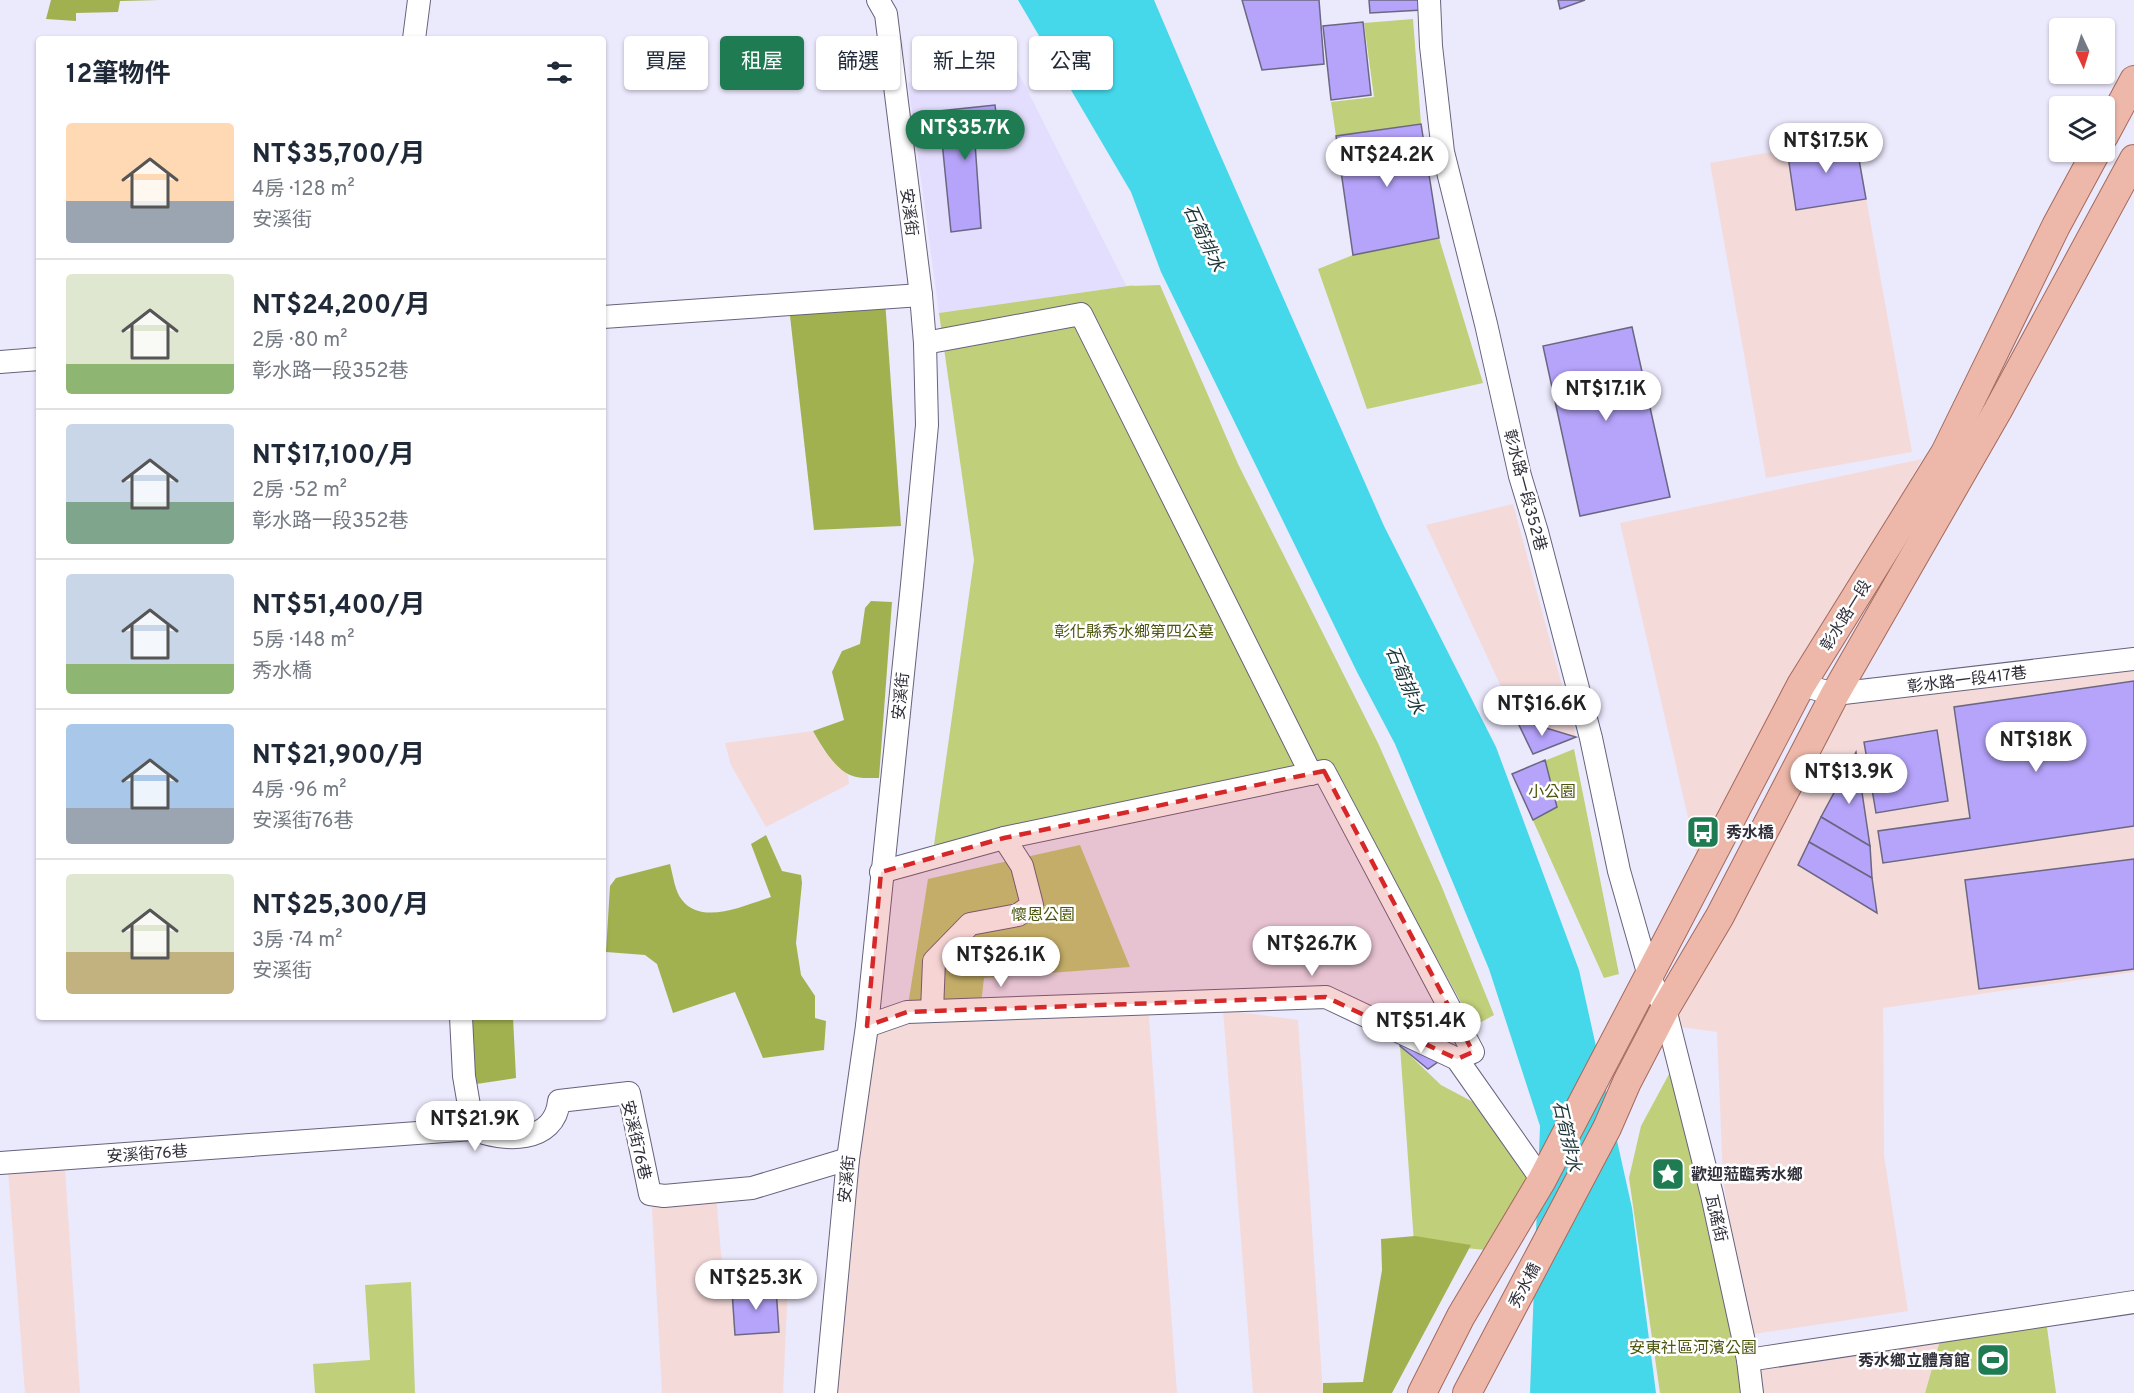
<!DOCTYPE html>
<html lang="zh-TW">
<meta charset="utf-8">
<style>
body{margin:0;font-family:Overpass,"Noto Sans TC",sans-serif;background:#f2f2f3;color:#1f2937;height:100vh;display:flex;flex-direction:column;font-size:22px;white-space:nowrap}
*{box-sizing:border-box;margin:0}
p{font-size:20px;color:#747a83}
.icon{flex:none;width:33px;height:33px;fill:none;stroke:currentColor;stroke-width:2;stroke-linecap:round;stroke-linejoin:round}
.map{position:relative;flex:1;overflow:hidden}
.details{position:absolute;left:36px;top:36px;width:570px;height:984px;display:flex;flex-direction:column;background:#fff;border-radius:6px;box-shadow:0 2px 4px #0004}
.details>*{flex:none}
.banner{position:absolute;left:624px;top:36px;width:570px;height:54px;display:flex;gap:12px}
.needle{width:39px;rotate:176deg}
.fabs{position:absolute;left:2049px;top:18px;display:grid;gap:12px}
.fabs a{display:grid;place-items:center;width:66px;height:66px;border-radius:6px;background:#fff;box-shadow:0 2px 4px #0004;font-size:30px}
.price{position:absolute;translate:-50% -51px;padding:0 14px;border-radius:21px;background:#fff;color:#222;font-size:20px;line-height:39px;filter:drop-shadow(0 2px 3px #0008)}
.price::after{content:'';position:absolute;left:50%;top:36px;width:18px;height:14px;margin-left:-9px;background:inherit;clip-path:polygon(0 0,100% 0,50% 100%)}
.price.on{background:#1f7c52;color:#fff}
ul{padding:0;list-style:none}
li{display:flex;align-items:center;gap:18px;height:150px;padding:0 30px}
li+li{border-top:2px solid #e0e1e3}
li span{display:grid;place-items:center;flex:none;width:168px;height:120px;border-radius:6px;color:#555}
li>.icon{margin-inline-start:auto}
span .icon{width:72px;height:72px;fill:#fffc;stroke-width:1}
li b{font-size:26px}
h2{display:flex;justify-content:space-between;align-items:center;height:72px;padding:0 30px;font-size:26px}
.chip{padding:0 21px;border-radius:6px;background:#fff;box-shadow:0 2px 4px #0004;font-size:21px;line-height:54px}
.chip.on{background:#1f7c52;color:#fff}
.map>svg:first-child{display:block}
.built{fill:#e3defd}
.industrial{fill:#f5dada}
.green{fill:#c0cf79}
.forest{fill:#a1b150}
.water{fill:#44d8ea}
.building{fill:#b6a4fb;stroke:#6b6782;stroke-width:1.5}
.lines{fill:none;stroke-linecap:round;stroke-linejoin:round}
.minor-casing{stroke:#67627d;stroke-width:24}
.major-casing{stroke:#a3695d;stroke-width:30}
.minor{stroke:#fff;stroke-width:22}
.major{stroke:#edb8a9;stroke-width:28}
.marked{fill:#d62828;fill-opacity:0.2;stroke:#d62828;stroke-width:4.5;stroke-dasharray:12 8;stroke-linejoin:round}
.labels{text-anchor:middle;stroke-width:5;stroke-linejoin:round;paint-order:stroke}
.street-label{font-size:16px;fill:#312f3a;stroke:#fff}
.park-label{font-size:16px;fill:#4d560f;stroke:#fff}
.poi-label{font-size:16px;font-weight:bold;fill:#312f3a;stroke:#fff;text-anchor:start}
.water-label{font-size:18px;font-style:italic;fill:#1d3538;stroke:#fff}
</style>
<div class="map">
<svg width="2134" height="1393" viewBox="0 0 2134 1393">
<rect width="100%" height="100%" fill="#ebe9fc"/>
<polygon class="built" points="1015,66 1127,287 939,313 908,83"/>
<g class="industrial">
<polygon points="1855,137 1912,452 1766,478 1710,163"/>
<polygon points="1922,459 1699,865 1620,523"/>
<polygon points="1513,504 1576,737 1516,719 1426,525"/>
<polygon points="2134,656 2134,972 1883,1008 1884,1155 1908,1311 1747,1335 1723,1179 1717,1032 1674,1026 1843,695"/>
<polygon points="813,731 825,752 848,775 849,784 766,827 731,765 725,743"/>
<polygon points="1148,1005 1177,1393 828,1393 861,1023"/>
<polygon points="1223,1010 1298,1020 1323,1393 1253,1393"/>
<polygon points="64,1154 80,1393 25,1393 7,1157"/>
<polygon points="715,1182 722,1266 789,1262 783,1393 662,1393 651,1190"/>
<polygon points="1944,1327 1925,1393 1752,1393 1747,1358"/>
</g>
<g class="green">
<polygon points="1413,19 1421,124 1336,136 1331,102 1374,97 1364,23"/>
<polygon points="1439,238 1483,383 1367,409 1318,269 1353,255"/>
<polygon points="1135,285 1131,286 1160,285 1238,464 1378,743 1441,885 1494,1015 1474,1026 1329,762 1095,813 934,845 974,560 939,313"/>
<polygon points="1574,749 1619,974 1604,978 1512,774"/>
<polygon points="1080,845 1130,967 984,978 981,1004 908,1005 928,879"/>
<polygon points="1400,1046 1441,1085 1473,1102 1532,1182 1496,1251 1414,1243"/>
<polygon points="1682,1050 1715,1247 1742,1393 1660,1393 1629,1178 1641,1126"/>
<polygon points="411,1282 415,1393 315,1393 313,1364 370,1360 365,1285"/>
<polygon points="2045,1313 2056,1393 1925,1393 1944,1327"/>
</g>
<g class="forest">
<polygon points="51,0 159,0 120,1 118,12 76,13 76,21 46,19"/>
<polygon points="885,300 901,526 814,530 789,307"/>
<path d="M871,601L892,602L879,778C869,778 858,779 850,775C834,768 821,745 813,731L844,720L832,672L842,651L860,644L865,608Z"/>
<path d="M766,835L782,871L801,875L802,883L796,943L801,975L815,996V1018L826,1021L824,1050L763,1058L735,992L673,1013L657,964L645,955L606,952L610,886L616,878L670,864C673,875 675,892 682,900C702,926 746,905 771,897L751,844Z"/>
<polygon points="453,1017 513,1017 516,1078 463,1086"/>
<polygon points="1415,1236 1471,1245 1392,1393 1323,1393 1323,1383 1363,1382 1382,1270 1381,1239"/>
</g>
<polygon class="water" points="1018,0 1154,0 1215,143 1384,526 1496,747 1579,970 1632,1208 1656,1393 1530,1393 1540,1126 1489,969 1395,744 1357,672 1161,272 1131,192"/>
<g class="building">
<polygon points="1242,0 1319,0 1324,64 1262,70"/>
<polygon points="1369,0 1422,0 1422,10 1370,13"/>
<polygon points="1558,0 1585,0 1560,9"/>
<polygon points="1363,22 1371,95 1331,100 1323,26"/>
<polygon points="995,105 999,137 975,143 981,228 951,232 939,111"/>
<polygon points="1421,124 1439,238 1353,255 1336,136"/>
<polygon points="1855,137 1866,199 1796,210 1787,149"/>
<polygon points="1632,327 1670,497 1580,516 1543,346"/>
<polygon points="2134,681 2134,826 1883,863 1878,831 1970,818 1954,707"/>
<polygon points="1516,719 1576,737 1533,754"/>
<polygon points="1937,730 1948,801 1876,813 1864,742"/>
<polygon points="1856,752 1870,846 1821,817"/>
<polygon points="1545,760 1557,807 1533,820 1512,774"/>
<polygon points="1821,817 1870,846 1872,878 1809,842"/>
<polygon points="1809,842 1872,878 1877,913 1798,865"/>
<polygon points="2134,859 2134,969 1979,989 1965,880"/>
<polygon points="1407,1040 1442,1059 1428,1069 1400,1046"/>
<polygon points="776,1288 779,1332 735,1335 732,1291"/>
</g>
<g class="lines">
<g class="minor-casing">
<g id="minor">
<polyline points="1429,0 1431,46 1443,152 1486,324 1520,476 1537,532 1591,738 1619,871 1649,976 1665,1009 1712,1195 1748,1360 1752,1393"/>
<polyline points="414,39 419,0"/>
<polyline points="603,317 921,295"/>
<polyline points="925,343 1081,314 1311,774"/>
<polyline points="0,362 39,359"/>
<polyline points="1801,685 1835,694 2134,659"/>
<polyline points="881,872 1004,838 1324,771 1473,1052 1457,1059"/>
<polyline points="932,1011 934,961 970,924 1018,915 1032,905 1022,866 1004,838"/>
<polyline points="461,1017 464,1076 473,1129"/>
<polyline points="867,1026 907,1012 1326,997 1457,1059 1542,1180"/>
<path d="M0,1163L473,1129C503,1142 555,1144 559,1101L629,1093L650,1194L664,1196L752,1188L848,1159"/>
<polyline points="1748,1360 2134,1302"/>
<polyline points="826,1393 848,1159 867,1026 912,585 927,425 925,343 921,295 886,14 878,0"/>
</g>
</g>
<g class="major-casing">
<g id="major">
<polyline points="2104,136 2134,80"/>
<polyline points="1422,1393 1461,1316 1542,1180 1801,685 1945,453 2056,226 2096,152"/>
<polyline points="1467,1393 1607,1128 1627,1082 1665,1009 1720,916 1835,694 1998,410 2134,159"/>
</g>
</g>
<use href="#minor" class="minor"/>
<use href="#major" class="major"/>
</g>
<path class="marked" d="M1324,771L1473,1052L1457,1059L1326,997L907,1012L867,1026L881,872L1004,838Z"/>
<defs>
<g id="bus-square" transform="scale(1.725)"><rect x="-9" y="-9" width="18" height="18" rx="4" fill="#1f7c52" stroke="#fff"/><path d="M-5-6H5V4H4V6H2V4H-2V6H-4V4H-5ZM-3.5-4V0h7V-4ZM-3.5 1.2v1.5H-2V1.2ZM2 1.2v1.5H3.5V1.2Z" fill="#fff"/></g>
<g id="sight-square" transform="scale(1.725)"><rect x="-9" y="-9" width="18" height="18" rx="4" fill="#1f7c52" stroke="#fff"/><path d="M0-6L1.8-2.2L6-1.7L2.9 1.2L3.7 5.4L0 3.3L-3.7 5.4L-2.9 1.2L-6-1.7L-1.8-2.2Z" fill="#fff"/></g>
<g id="stadium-square" transform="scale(1.725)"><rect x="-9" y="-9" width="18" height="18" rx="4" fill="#1f7c52" stroke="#fff"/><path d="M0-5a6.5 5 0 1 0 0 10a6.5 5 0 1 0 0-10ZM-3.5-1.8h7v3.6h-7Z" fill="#fff"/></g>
</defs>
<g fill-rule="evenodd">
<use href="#bus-square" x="1703" y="832"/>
<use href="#sight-square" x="1668" y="1174"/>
<use href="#stadium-square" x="1993" y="1360"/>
</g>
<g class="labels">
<g class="street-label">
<text transform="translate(910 212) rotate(83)" y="6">安溪街</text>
<text transform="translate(1526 490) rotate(75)" y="6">彰水路一段352巷</text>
<text transform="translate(1845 615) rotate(-58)" y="6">彰水路一段</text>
<text transform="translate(1967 679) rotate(-7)" y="6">彰水路一段417巷</text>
<text transform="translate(900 696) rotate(-84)" y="6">安溪街</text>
<text transform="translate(637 1140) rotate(77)" y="6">安溪街76巷</text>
<text transform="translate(147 1153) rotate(-4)" y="6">安溪街76巷</text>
<text transform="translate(846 1179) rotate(-84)" y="6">安溪街</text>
<text transform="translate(1717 1218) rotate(77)" y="6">瓦磘街</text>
<text transform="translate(1524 1285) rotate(-62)" y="6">秀水橋</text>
</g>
<g class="park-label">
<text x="1134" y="637">彰化縣秀水鄉第四公墓</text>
<text x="1552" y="797">小公園</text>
<text x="1043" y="920">懷恩公園</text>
<text x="1693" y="1353">安東社區河濱公園</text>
</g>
<g class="poi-label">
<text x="1726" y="838">秀水橋</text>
<text x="1691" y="1180">歡迎蒞臨秀水鄉</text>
<text x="1970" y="1366" text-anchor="end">秀水鄉立體育館</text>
</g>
<g class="water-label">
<text transform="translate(1204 238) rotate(65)" y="6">石筍排水</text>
<text transform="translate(1405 680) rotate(67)" y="6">石筍排水</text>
<text transform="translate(1567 1136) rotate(77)" y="6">石筍排水</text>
</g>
</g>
</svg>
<div class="fabs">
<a><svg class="needle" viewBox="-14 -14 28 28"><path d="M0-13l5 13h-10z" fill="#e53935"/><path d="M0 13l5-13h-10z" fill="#747a83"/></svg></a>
<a><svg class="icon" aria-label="layers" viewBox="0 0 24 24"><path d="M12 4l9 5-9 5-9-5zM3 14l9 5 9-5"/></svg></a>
</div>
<b class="price on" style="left:965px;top:161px">NT$35.7K</b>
<b class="price" style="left:1826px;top:174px">NT$17.5K</b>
<b class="price" style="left:1387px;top:188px">NT$24.2K</b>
<b class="price" style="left:1606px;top:422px">NT$17.1K</b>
<b class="price" style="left:1542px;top:737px">NT$16.6K</b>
<b class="price" style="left:2036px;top:773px">NT$18K</b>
<b class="price" style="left:1849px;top:805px">NT$13.9K</b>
<b class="price" style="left:1312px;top:977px">NT$26.7K</b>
<b class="price" style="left:1001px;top:988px">NT$26.1K</b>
<b class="price" style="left:1421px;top:1054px">NT$51.4K</b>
<b class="price" style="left:475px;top:1152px">NT$21.9K</b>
<b class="price" style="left:756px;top:1311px">NT$25.3K</b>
<div class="banner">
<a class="chip">買屋</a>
<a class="chip on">租屋</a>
<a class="chip">篩選</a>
<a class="chip">新上架</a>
<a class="chip">公寓</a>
</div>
<section class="details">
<h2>12筆物件<svg class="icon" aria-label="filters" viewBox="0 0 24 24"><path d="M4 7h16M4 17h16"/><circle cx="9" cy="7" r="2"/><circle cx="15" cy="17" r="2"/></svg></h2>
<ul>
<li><span style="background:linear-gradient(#ffd9b3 65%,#9aa5b1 0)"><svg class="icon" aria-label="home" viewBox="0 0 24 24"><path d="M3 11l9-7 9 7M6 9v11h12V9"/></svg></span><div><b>NT$35,700/月</b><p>4房 · 128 m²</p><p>安溪街</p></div></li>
<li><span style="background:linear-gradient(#dfe7d0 75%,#8fb573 0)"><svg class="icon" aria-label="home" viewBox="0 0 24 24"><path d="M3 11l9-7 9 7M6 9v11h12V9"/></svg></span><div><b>NT$24,200/月</b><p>2房 · 80 m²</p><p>彰水路一段352巷</p></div></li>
<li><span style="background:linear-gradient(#c9d6e8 65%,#7fa58c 0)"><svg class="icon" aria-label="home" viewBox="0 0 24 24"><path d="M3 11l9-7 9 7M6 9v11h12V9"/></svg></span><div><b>NT$17,100/月</b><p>2房 · 52 m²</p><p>彰水路一段352巷</p></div></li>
<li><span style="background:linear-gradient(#c9d6e8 75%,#8fb573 0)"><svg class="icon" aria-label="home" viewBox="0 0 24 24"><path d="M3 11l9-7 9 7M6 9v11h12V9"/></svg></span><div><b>NT$51,400/月</b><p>5房 · 148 m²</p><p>秀水橋</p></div></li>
<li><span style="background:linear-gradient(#a9c7e8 70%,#9aa5b1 0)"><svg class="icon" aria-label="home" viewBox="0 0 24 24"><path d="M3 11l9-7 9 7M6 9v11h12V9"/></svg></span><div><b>NT$21,900/月</b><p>4房 · 96 m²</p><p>安溪街76巷</p></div></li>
<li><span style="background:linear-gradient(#dfe7d0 65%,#c2b280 0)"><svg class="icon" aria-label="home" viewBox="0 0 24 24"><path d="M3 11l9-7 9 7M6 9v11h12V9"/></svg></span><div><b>NT$25,300/月</b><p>3房 · 74 m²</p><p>安溪街</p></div></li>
</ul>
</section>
</div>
